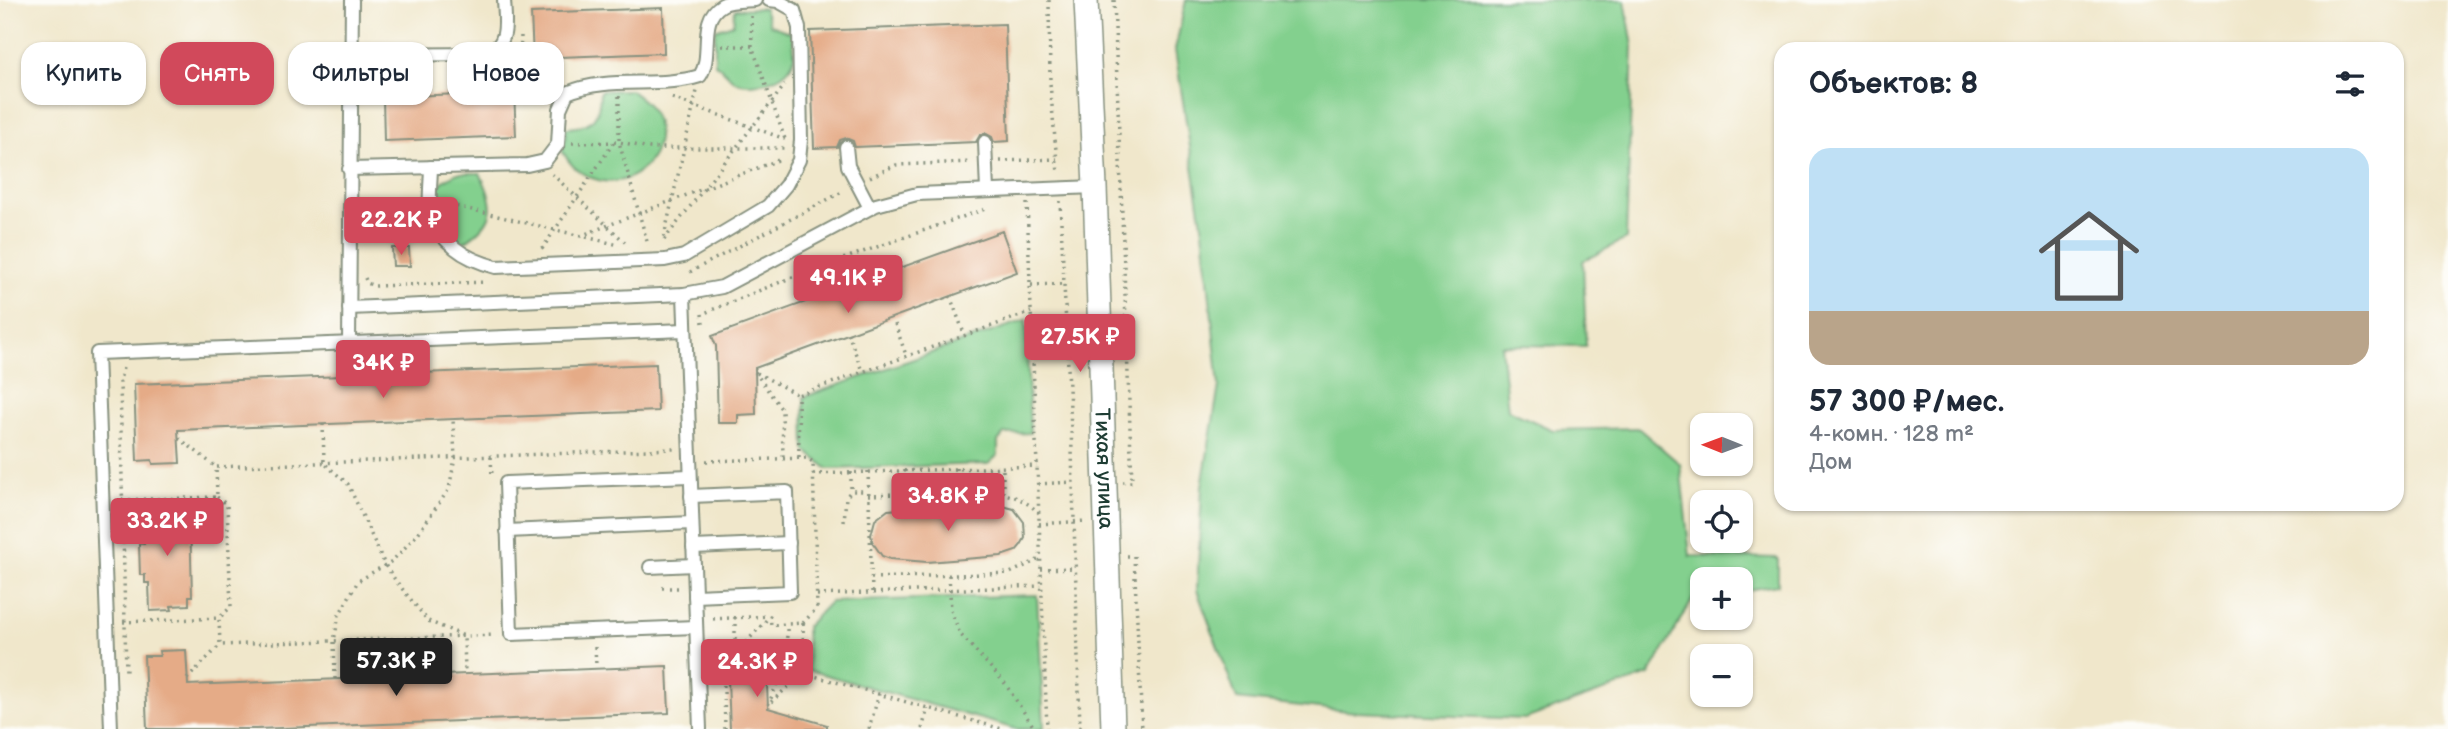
<!DOCTYPE html>
<html lang="ru">
<meta charset="utf-8">
<style>
body{margin:0;font-family:"Balsamiq Sans",sans-serif;background:#f6f6f7;color:#1f2937;height:100vh;display:flex;flex-direction:column;font-size:26px;white-space:nowrap}
*{box-sizing:border-box;margin:0}
p{font-size:23px;color:#747a83}
.icon{flex:none;width:38px;height:38px;fill:none;stroke:currentColor;stroke-width:2;stroke-linecap:round;stroke-linejoin:round}
.map{position:relative;flex:1;overflow:hidden}
.sheet{position:absolute;left:1774px;top:42px;width:630px;height:469px;display:flex;flex-direction:column;background:#fff;border-radius:21px;box-shadow:0 2px 5px #0004}
.sheet>*{flex:none}
.guide{position:absolute;left:21px;top:42px;width:665px;height:63px;display:flex;gap:14px}
.needle{width:46px;rotate:271deg}
.fabs{position:absolute;left:1690px;top:413px;display:grid;gap:14px}
.fabs a{display:grid;place-items:center;width:63px;height:63px;border-radius:14px;background:#fff;box-shadow:0 2px 5px #0004;font-size:35px}
.price{position:absolute;translate:-50% -60px;padding:0 16px;border-radius:7px;background:#d1495b;color:#fff;font-size:23px;line-height:46px;filter:drop-shadow(0 2px 4px #0008)}
.price::after{content:'';position:absolute;left:50%;top:42px;width:21px;height:16px;margin-left:-10px;background:inherit;clip-path:polygon(0 0,100% 0,50% 100%)}
.price.active{background:#222;color:#fff}
ul{padding:0;list-style:none}
li{display:grid;align-content:center;gap:14px;height:371px;padding:0 35px}
li+li{border-top:2px solid #e0e1e3}
li span{display:grid;place-items:center;height:217px;border-radius:21px;color:#555}
li>.icon{margin-inline-start:auto}
span .icon{width:126px;height:126px;fill:#fffc;stroke-width:1}
li b{font-size:30px}
h2{display:flex;justify-content:space-between;align-items:center;height:84px;padding:0 35px;font-size:30px}
.tag{padding:0 24px;border-radius:21px;background:#fff;box-shadow:0 2px 5px #0004;font-size:24px;line-height:63px}
.tag.active{background:#d1495b;color:#fff}
.map>svg:first-child{display:block}
.green{fill:#83d08e;stroke:#518661;stroke-width:2}
.building{fill:#e5ab87}
.lines{fill:none;stroke-linecap:round;stroke-linejoin:round}
.lane-casing{stroke:#889280;stroke-width:16}
.street-casing{stroke:#889280;stroke-width:26}
.path{stroke:#889280;stroke-width:3.5;stroke-dasharray:2 5;stroke-linecap:butt}
.lane{stroke:#fff;stroke-width:12}
.street{stroke:#fff;stroke-width:23}
.labels{text-anchor:middle;stroke-width:5;stroke-linejoin:round;paint-order:stroke}
.street-label{font-size:21px;fill:#1f3d34;stroke:#fdfcf7}
</style>
<div class="map">
<svg width="2448" height="729" viewBox="0 0 2448 729">
<rect width="100%" height="100%" fill="#fdfcf7"/>
<filter id="ink" filterUnits="userSpaceOnUse"><feTurbulence type="fractalNoise" baseFrequency=".0143" numOctaves="2"/><feDisplacementMap in="SourceGraphic" scale="14" xChannelSelector="R" yChannelSelector="G"/><feConvolveMatrix kernelMatrix="1 2 1 2 8 2 1 2 1" color-interpolation-filters="sRGB"/></filter>
<filter id="wash" filterUnits="userSpaceOnUse"><feTurbulence type="fractalNoise" baseFrequency=".00686" numOctaves="4" result="noise"/><feDisplacementMap in="SourceGraphic" scale="28" xChannelSelector="R" yChannelSelector="G"/><feGaussianBlur stdDeviation="1.57" result="paint"/><feColorMatrix in="noise" values="0 0 0 0 0 0 0 0 0 0 0 0 0 0 0 0 0 1.4 0 .05"/><feComposite in="paint" operator="in"/></filter>
<g filter="url(#wash)">
<rect width="100%" height="100%" fill="#f0e7cb"/>
<g class="green">
<polygon points="1186,0 1625,0 1633,46 1626,239 1583,261 1586,346 1501,345 1508,410 1553,430 1638,428 1680,464 1690,556 1778,558 1778,585 1741,591 1741,579 1703,579 1703,597 1693,599 1649,675 1525,719 1356,712 1237,699 1197,590 1202,486 1219,386 1203,231 1175,50"/>
<path d="M764,8L770,25L792,33C793,41 796,54 793,61C787,80 752,89 735,81C728,77 724,68 715,64V30L733,24L735,9Z"/>
<path d="M630,90C636,95 642,99 647,104C683,149 625,209 575,168C570,164 566,157 562,151L565,143L566,128C593,127 600,117 600,91Z"/>
<path d="M457,173H480C497,209 496,222 461,244C455,240 447,236 442,231C434,221 433,198 439,186C443,179 451,177 457,173Z"/>
<polygon points="1026,320 1030,433 1004,434 998,441 998,455 988,464 828,469 805,450 804,397"/>
<polygon points="1037,595 1044,729 1016,729 808,670 806,627 830,602"/>
</g>
<g id="blocks">
<g class="building">
<polygon points="663,8 664,53 533,58 531,13"/>
<polygon points="1005,24 1009,141 994,142 992,137 985,133 980,135 976,142 855,147 853,141 846,138 840,140 837,147 814,148 810,31"/>
<polygon points="514,92 516,136 384,141 383,97"/>
<polygon points="1002,231 1017,272 755,368 756,414 738,415 738,423 718,423 716,346 712,336"/>
<polygon points="392,248 409,248 410,266 393,266"/>
<polygon points="656,364 658,411 178,430 180,463 153,464 152,460 137,461 134,384"/>
<polygon points="964,504 999,505 1014,509 1024,522 1025,538 1021,545 1016,551 1001,556 927,562 890,559 882,556 873,543 871,535 875,520 888,510"/>
<polygon points="163,507 163,510 185,510 186,519 190,519 192,596 189,596 189,605 171,606 172,610 150,611 149,583 145,583 145,575 140,575 139,544 144,544 143,535 147,535 146,508"/>
<polygon points="186,650 188,685 667,666 669,713 256,729 147,729 144,656 160,656 159,651"/>
<polygon points="747,654 748,662 766,661 768,708 827,725 827,729 730,729 727,655"/>
</g>
</g>
</g>
<g filter="url(#ink)">
<use href="#blocks" fill-opacity="0" stroke="#889280" stroke-width="2"/>
<g class="lines">
<g class="lane-casing">
<g id="lane">
<path d="M352,55L487,54C510,44 505,21 504,0"/>
<polyline points="985,142 987,191"/>
<polyline points="846,147 848,166 870,208"/>
<path d="M431,167C430,205 423,222 455,248C467,258 481,263 496,267L665,260L684,256L768,206L786,185L799,160L801,140L799,28L794,10L778,1L769,0"/>
<path d="M349,169L527,165L545,161L558,144L560,109L567,93C609,75 657,89 700,76C714,54 697,20 722,5C730,0 746,1 755,0"/>
<polyline points="684,294 700,729"/>
<polyline points="349,308 684,294 722,287 876,205 917,194 1095,187"/>
<polyline points="349,342 352,0"/>
<polyline points="690,476 506,483 511,634 696,627"/>
<polyline points="691,496 787,492 790,592 695,596"/>
<polyline points="507,531 692,523"/>
<polyline points="693,547 789,543"/>
<polyline points="650,567 694,565"/>
<polyline points="111,729 97,353 685,330"/>
</g>
</g>
<g class="street-casing">
<g id="street">
<path id="s1" d="M1086,0L1095,187L1113,729"/>
</g>
</g>
<g class="path">
<polyline points="1049,0 1050,83 1058,173"/>
<polyline points="1114,0 1132,482 1123,482"/>
<polyline points="751,16 752,46 785,139"/>
<polyline points="722,46 752,46"/>
<path d="M493,69H506C519,58 521,50 521,33"/>
<polyline points="619,96 619,142 648,245"/>
<polyline points="672,98 785,139"/>
<polyline points="572,143 619,142 650,148 787,148"/>
<polyline points="1000,161 1057,159"/>
<polyline points="552,174 628,245"/>
<polyline points="870,177 896,165 971,162"/>
<polyline points="1060,201 1072,450 1080,729"/>
<polyline points="443,203 619,245"/>
<polyline points="1027,203 1047,729"/>
<polyline points="580,236 781,159"/>
<polyline points="664,237 697,91"/>
<polyline points="664,240 785,85"/>
<polyline points="542,249 614,142"/>
<polyline points="690,272 844,191"/>
<polyline points="365,278 367,283 375,286 487,282"/>
<polyline points="1031,285 1064,284"/>
<polyline points="950,296 965,336"/>
<polyline points="1031,322 1066,321"/>
<polyline points="703,323 702,314 800,274 988,208"/>
<polyline points="895,324 906,355"/>
<polyline points="848,333 862,371"/>
<polyline points="123,368 120,380 126,674"/>
<polyline points="755,372 782,410 783,459"/>
<polyline points="757,373 798,395"/>
<polyline points="323,424 324,463 348,484 385,565 396,581 428,621 464,636 465,674"/>
<polyline points="179,438 216,467"/>
<polyline points="491,457 492,477"/>
<polyline points="799,457 798,395 1031,312"/>
<polyline points="706,461 807,458 813,462 817,608 803,623 771,625 770,616 711,619"/>
<polyline points="956,468 956,492"/>
<polyline points="905,470 905,494"/>
<polyline points="868,471 872,592"/>
<polyline points="851,472 851,491"/>
<polyline points="813,474 1037,466"/>
<polyline points="1038,484 1073,482"/>
<polyline points="1003,493 1003,467"/>
<path d="M868,495L985,491C1008,494 1021,496 1039,513"/>
<polyline points="217,497 227,505 231,607 219,618"/>
<polyline points="122,500 217,497 216,467 674,449"/>
<polyline points="844,522 846,497 851,491 868,491"/>
<polyline points="1039,524 1085,521"/>
<polyline points="1127,556 1134,556 1142,729"/>
<polyline points="1041,569 1075,568"/>
<polyline points="949,575 951,610 960,634 1004,682 1035,729"/>
<polyline points="871,578 1010,573 1040,559"/>
<polyline points="662,588 681,588"/>
<polyline points="817,595 1041,586"/>
<polyline points="735,617 735,649"/>
<polyline points="123,622 219,618 220,645 495,635"/>
<polyline points="803,623 804,673 1002,729"/>
<polyline points="595,647 596,665"/>
<polyline points="187,679 220,645"/>
<polyline points="335,679 334,641 339,615 358,581 392,561 417,535 449,489 455,458 453,419"/>
<polyline points="771,702 804,673"/>
<path d="M768,705C780,679 788,652 787,624"/>
<polyline points="725,729 723,650 740,649 770,616"/>
<polyline points="869,729 879,694"/>
<polyline points="922,729 928,708"/>
</g>
<use href="#lane" class="lane"/>
<use href="#street" class="street"/>
</g>
</g>
<g class="labels">
<g class="street-label">
<text dy="7" stroke="none"><textPath href="#s1" startOffset="469">Тихая улица</textPath></text>
</g>
</g>
</svg>
<div class="fabs">
<a><svg class="needle" viewBox="-14 -14 28 28"><path d="M0-13l5 13h-10z" fill="#e53935"/><path d="M0 13l5-13h-10z" fill="#747a83"/></svg></a>
<a><svg class="icon" aria-label="locate" viewBox="0 0 24 24"><circle cx="12" cy="12" r="6"/><path d="M12 2v4M12 18v4M2 12h4M18 12h4"/></svg></a>
<a>+</a>
<a>−</a>
</div>
<b class="price" style="left:401px;top:257px">22.2K ₽</b>
<b class="price" style="left:848px;top:315px">49.1K ₽</b>
<b class="price" style="left:1080px;top:374px">27.5K ₽</b>
<b class="price" style="left:383px;top:400px">34K ₽</b>
<b class="price" style="left:948px;top:533px">34.8K ₽</b>
<b class="price" style="left:167px;top:558px">33.2K ₽</b>
<b class="price active" style="left:396px;top:698px">57.3K ₽</b>
<b class="price" style="left:757px;top:699px">24.3K ₽</b>
<div class="guide">
<a class="tag">Купить</a>
<a class="tag active">Снять</a>
<a class="tag">Фильтры</a>
<a class="tag">Новое</a>
</div>
<section class="sheet">
<h2>Объектов: 8<svg class="icon" aria-label="filters" viewBox="0 0 24 24"><path d="M4 7h16M4 17h16"/><circle cx="9" cy="7" r="2"/><circle cx="15" cy="17" r="2"/></svg></h2>
<ul>
<li><span style="background:linear-gradient(#bfe0f5 75%,#b9a48a 0)"><svg class="icon" aria-label="home" viewBox="0 0 24 24"><path d="M3 11l9-7 9 7M6 9v11h12V9"/></svg></span><div><b>57 300 ₽/мес.</b><p>4-комн. · 128 m²</p><p>Дом</p></div></li>
</ul>
</section>
</div>
